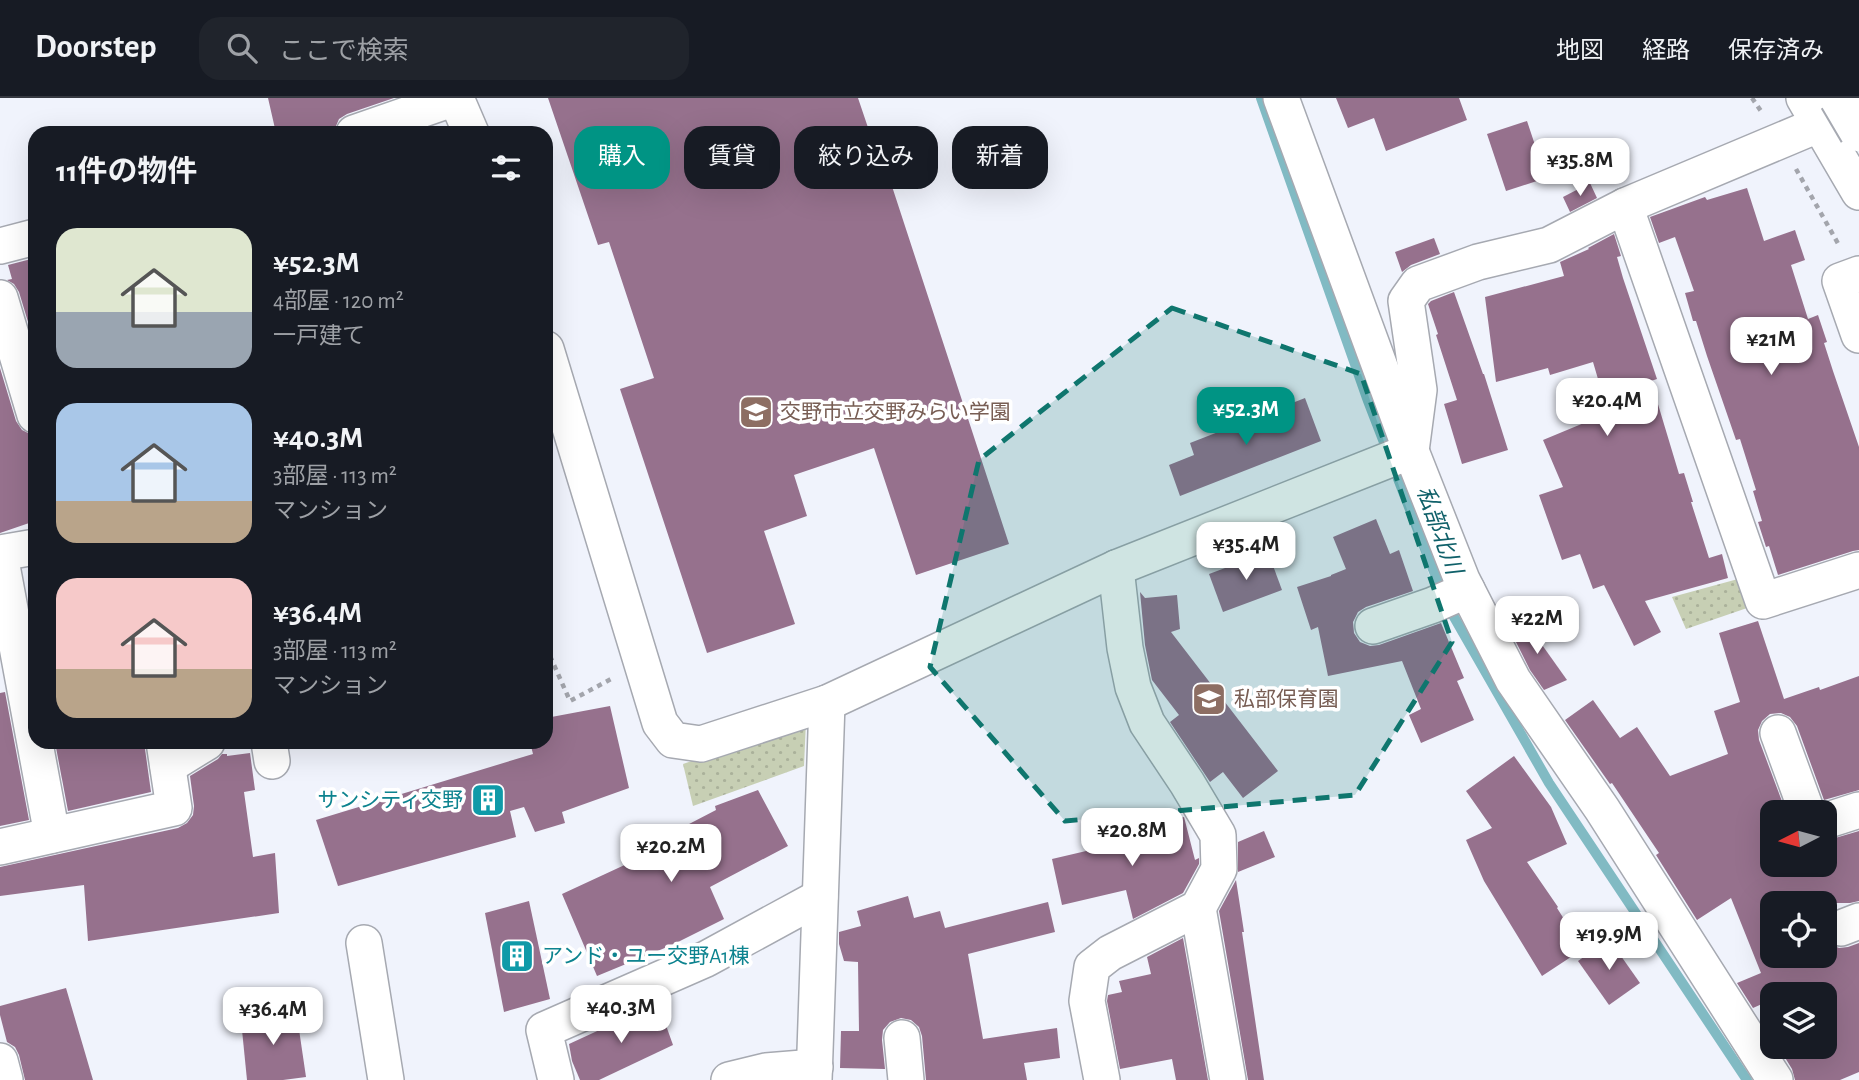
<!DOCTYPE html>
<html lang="ja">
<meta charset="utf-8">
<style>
body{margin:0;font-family:"Alegreya Sans","Noto Sans JP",sans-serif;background:#20242c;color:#f1f3f6;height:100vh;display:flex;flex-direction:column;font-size:26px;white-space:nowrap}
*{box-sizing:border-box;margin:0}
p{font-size:23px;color:#9ea1a6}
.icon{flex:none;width:38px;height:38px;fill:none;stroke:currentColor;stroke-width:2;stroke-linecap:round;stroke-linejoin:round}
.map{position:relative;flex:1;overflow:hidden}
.panel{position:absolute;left:28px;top:28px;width:525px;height:623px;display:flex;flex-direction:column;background:#171b24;border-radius:21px;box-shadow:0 7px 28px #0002}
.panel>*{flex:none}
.guide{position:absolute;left:574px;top:28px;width:665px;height:63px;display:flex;gap:14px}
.needle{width:46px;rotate:264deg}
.fabs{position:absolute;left:1760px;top:702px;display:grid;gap:14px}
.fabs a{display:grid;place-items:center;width:77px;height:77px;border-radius:14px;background:#171b24;box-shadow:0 7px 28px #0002;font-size:35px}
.price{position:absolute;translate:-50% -60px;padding:0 16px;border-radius:14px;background:#fff;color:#222;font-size:23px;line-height:46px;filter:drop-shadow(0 2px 4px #0008)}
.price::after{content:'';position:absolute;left:50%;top:42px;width:21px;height:16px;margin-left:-10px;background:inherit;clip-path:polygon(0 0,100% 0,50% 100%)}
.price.on{background:#009484;color:#fff}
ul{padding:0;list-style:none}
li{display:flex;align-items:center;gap:21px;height:175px;padding:0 28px}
li span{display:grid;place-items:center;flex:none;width:196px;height:140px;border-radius:21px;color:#555}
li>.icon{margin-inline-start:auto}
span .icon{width:84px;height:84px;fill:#fffc;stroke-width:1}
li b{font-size:30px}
h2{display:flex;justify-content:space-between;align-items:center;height:84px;padding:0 28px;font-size:30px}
.chip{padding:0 24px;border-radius:21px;background:#171b24;box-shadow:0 7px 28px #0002;font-size:24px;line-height:63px}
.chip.on{background:#009484;color:#fff}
header{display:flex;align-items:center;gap:42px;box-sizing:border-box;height:98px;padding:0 35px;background:#171b24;border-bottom:2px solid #363941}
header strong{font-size:33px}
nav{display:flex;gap:38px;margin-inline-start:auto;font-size:24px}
.search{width:490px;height:63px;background:#20242c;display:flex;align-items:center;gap:18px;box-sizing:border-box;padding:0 24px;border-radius:21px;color:#9ea1a6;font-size:26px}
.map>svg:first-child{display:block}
.park{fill:url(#park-dots)}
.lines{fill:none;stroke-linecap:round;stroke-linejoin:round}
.stream{stroke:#81bac3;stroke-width:10}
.building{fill:#96718d}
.minor-casing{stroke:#a6a9b1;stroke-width:38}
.path{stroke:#a3a5ac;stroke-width:4.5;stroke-dasharray:5 5;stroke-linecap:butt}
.minor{stroke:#fff;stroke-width:35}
.highway-bridge-casing{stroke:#a6a9b1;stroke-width:42;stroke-linecap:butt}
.highway-bridge{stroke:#fff;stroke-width:38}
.marked{fill:#0f766e;fill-opacity:0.2;stroke:#0f766e;stroke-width:5;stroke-dasharray:14 9;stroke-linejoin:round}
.labels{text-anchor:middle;stroke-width:7;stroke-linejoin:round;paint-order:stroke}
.education-label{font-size:21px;fill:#785e54;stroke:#fff;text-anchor:start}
.culture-label{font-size:21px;fill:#0d838f;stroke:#fff;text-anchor:end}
.water-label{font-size:23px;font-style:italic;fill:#0f6069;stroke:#fff}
</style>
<header>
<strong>Doorstep</strong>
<div class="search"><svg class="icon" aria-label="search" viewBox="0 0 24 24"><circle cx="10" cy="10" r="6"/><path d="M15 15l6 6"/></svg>ここで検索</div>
<nav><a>地図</a><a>経路</a><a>保存済み</a></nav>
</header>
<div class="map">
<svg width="1859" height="982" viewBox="0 0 1859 982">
<defs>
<pattern id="park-dots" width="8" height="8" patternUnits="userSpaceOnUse" patternTransform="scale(1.75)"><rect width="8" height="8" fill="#c7cfb4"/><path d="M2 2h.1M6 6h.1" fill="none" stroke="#aab19a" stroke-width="1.8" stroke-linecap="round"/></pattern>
</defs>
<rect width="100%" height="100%" fill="#f0f3fc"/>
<g class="park">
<polygon points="1738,481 1750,509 1686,531 1672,499"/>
<polygon points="806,623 804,668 693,708 683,666"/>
</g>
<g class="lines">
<polyline class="stream" points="1261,0 1368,303 1446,505 1549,685 1747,982"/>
</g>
<g class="building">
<polygon points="268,0 394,0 347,16 339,21 336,28 314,35 299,35 298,30 276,35"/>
<polygon points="548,0 858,0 882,71 886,70 1009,446 916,477 874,350 794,377 807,418 764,433 795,526 707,555 620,291 654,280 609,144 598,147"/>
<polygon points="1336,0 1459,0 1467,22 1386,53 1374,20 1348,30"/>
<polygon points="1527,23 1546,80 1506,93 1487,36"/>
<polygon points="1590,85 1597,100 1570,114 1563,99"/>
<polygon points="1747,90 1764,143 1795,132 1805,162 1791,167 1808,221 1818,217 1827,244 1824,245 1833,273 1859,349 1859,452 1853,453 1778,477 1769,448 1766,449 1758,424 1762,423 1753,393 1756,392 1740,341 1736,342 1707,258 1696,223 1693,223 1685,195 1694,193 1675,139 1659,145 1650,119 1705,99 1707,102"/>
<polygon points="1614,136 1621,158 1617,159 1623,180 1657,281 1651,283 1679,376 1684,375 1693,404 1691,404 1709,460 1722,456 1728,480 1645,503 1661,534 1634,548 1604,487 1593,491 1580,456 1562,462 1539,397 1563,389 1543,342 1608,315 1593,264 1550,277 1548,270 1496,284 1485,199 1564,178 1560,164 1589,151 1588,150"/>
<polygon points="1434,140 1440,156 1411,167 1402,174 1395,154"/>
<polygon points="35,160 35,247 19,194 14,186 7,182 12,181 8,167"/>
<polygon points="1454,194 1483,276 1484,276 1508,352 1462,366 1444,306 1457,302 1436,237 1438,236 1428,206 1431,203"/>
<polygon points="0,270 16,323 22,332 30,336 35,337 35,423 0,435"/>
<polygon points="1305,300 1321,343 1180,398 1169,367 1194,357 1190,345"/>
<polygon points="1376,421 1390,456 1399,452 1413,493 1366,509 1358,514 1353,524 1354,535 1360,544 1370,548 1379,547 1441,525 1464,580 1457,583 1474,622 1421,645 1409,617 1421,611 1402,563 1328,578 1318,529 1311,532 1297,489 1331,478 1331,477 1346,471 1333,439"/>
<polygon points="1268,454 1282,492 1223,514 1209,476"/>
<polygon points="1140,494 1145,500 1177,497 1180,531 1171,534 1278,673 1243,700 1223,674 1210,684 1170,624 1179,617 1152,582 1145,547"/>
<polygon points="1523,520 1567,582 1544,592 1530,572 1509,530"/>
<polygon points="1758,523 1784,601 1819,589 1820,592 1859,578 1859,692 1824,702 1797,628 1790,619 1781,615 1770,616 1762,623 1758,632 1759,642 1786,714 1773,714 1773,766 1825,766 1825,743 1859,733 1859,803 1850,805 1773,805 1773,858 1825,858 1825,848 1829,846 1839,850 1848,849 1859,845 1859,974 1840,982 1795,982 1792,971 1778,948 1825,948 1825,896 1773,896 1773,901 1753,910 1737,885 1761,875 1731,800 1697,822 1656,757 1659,755 1612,685 1610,686 1565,622 1593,602 1620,640 1637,629 1670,678 1728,656 1714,613 1740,604 1719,535"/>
<polygon points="5,594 29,722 0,728 0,595"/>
<polygon points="610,608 629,690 562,714 565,725 535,734 524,709 510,713 516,739 338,788 316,722 533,656 530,644 546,644 546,620"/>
<polygon points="55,644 144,644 151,694 68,713"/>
<polygon points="250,655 255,692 244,694 253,759 275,755 279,815 88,843 84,787 0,798 0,769 178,730 187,725 193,717 194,708 190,678 218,661 222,656 227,656 227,658"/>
<polygon points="1514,658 1551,709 1567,746 1527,764 1558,809 1557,810 1583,851 1542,878 1484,783 1466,742 1492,730 1466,693"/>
<polygon points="758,692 788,748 710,789 724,821 672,847 597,878 562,796 644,758 641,751 716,712 715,708"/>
<polygon points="1184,719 1195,762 1199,760 1199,766 1183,795 1133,821 1126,792 1062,807 1052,761 1099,750 1098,746 1131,738 1130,733"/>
<polygon points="1264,733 1275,759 1238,774 1238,744"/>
<polygon points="1236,782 1244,834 1242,834 1264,982 1248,982 1219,813"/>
<polygon points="908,798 914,820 940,813 945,830 1048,804 1055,834 968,856 983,941 1057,930 1060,960 1024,965 1027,982 926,982 922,938 919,929 911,922 901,920 890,924 883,932 882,942 885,971 840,970 841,933 859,933 858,864 844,863 839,846 839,834 861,828 857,813"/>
<polygon points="529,803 550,901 504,914 485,815"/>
<polygon points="1183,840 1208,982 1176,982 1172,961 1120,971 1107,903 1108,897 1122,894 1119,883 1151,876 1147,859"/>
<polygon points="1609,841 1640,885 1609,907 1578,863"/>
<polygon points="66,890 93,982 25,982 19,957 15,949 7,944 0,917 0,908"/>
<polygon points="658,905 673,947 599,982 580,982 572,963 569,946"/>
<polygon points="296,911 306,979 283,982 247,982 241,922"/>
</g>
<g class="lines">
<g class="minor-casing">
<g id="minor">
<polyline points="456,0 471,35"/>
<polyline points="1281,0 1411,353 1462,482 1513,582 1602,711 1775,982"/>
<polyline points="1804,0 1859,94"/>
<polyline points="354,35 455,0"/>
<polyline points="1625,108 1763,503 1859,472"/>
<polyline points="0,148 35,139"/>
<polyline points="1859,176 1840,183 1859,237"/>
<polyline points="0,200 35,317"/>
<polyline points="546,251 660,625 673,642 701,646 827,605 814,982"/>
<polyline points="0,455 35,449"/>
<polyline points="0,457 52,737"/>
<polyline points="1373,528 1433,507 1467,492"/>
<polyline points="827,605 1116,470 1411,353 1419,292 1406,203 1418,186 1478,164 1549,147 1625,108 1820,26 1859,12"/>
<polyline points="1778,635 1807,714"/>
<polyline points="269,644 272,663"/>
<polyline points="168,668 207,644"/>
<polyline points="1825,723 1859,712"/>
<polyline points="0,749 174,710 164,644"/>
<polyline points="1198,810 1228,982"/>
<polyline points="1841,830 1859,823"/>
<polyline points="364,845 386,982"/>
<polyline points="902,940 906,982"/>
<polyline points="0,963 5,982"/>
<polyline points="556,982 544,932 706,861 820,799"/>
<polyline points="729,982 766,973 815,969"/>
<polyline points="1102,982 1087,903 1092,869 1110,855 1198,810 1219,771 1218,737 1187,685 1147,625 1133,589 1125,550 1116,470"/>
</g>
</g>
<g class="path">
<polyline points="1752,0 1763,16"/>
<polyline points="1796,71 1840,149"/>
<polyline points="546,549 570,603 613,580"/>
</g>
<use href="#minor" class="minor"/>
<g class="highway-bridge-casing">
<polyline id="highway-bridge" points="1839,0 1859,34"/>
</g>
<use href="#highway-bridge" class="highway-bridge"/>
</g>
<path class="marked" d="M1172,210L1361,276L1452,544L1355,697L1065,723L930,569L979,362Z"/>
<defs>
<g id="school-square" transform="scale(1.75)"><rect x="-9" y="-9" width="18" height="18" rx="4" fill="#8d6e63" stroke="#fff"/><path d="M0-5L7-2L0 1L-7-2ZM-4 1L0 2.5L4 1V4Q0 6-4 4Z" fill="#fff"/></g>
<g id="building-square" transform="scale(1.75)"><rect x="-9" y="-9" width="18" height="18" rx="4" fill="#0f9aa8" stroke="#fff"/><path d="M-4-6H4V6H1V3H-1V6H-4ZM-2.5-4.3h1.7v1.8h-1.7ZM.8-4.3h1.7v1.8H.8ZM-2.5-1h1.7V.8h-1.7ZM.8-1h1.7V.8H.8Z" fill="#fff"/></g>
</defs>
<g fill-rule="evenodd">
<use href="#school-square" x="756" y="314"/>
<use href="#school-square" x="1209" y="601"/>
<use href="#building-square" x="488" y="702"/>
<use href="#building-square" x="517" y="858"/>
</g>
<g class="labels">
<g class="education-label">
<text x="780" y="321">交野市立交野みらい学園</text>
<text x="1234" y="608">私部保育園</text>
</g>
<g class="culture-label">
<text x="463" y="709">サンシティ交野</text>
<text x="542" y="865" text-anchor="start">アンド・ユー交野A1棟</text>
</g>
<g class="water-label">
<text transform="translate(1440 432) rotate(70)" y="8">私部北川</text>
</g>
</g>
</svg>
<div class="fabs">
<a><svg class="needle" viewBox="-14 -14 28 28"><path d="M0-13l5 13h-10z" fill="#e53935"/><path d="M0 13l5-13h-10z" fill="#9ea1a6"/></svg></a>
<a><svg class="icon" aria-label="locate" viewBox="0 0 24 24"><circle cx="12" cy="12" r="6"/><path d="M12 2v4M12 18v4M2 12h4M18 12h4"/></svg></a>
<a><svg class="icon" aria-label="layers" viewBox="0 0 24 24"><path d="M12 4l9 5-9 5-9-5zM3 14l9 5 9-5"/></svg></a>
</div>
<b class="price" style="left:1580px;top:100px">¥35.8M</b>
<b class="price" style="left:1771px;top:279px">¥21M</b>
<b class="price" style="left:1607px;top:340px">¥20.4M</b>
<b class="price on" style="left:1246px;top:349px">¥52.3M</b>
<b class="price" style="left:1246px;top:484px">¥35.4M</b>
<b class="price" style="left:1537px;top:558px">¥22M</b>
<b class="price" style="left:1132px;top:770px">¥20.8M</b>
<b class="price" style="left:671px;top:786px">¥20.2M</b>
<b class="price" style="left:1609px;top:874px">¥19.9M</b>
<b class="price" style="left:621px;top:947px">¥40.3M</b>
<b class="price" style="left:273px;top:949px">¥36.4M</b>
<div class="guide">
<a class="chip on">購入</a>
<a class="chip">賃貸</a>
<a class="chip">絞り込み</a>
<a class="chip">新着</a>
</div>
<section class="panel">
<h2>11件の物件<svg class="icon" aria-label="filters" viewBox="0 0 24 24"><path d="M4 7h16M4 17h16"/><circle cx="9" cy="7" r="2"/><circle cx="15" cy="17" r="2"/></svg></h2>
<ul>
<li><span style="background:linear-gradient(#dfe7d0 60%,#9aa5b1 0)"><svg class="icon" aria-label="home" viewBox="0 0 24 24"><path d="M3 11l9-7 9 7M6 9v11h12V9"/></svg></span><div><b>¥52.3M</b><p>4部屋 · 120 m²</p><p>一戸建て</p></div></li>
<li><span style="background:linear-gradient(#a9c7e8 70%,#b9a48a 0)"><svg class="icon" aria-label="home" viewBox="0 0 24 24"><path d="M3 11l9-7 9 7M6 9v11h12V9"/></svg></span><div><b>¥40.3M</b><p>3部屋 · 113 m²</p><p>マンション</p></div></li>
<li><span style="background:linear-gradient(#f6c9c9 65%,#b9a48a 0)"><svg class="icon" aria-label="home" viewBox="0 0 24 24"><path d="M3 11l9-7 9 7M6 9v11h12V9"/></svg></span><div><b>¥36.4M</b><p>3部屋 · 113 m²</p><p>マンション</p></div></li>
</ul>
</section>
</div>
